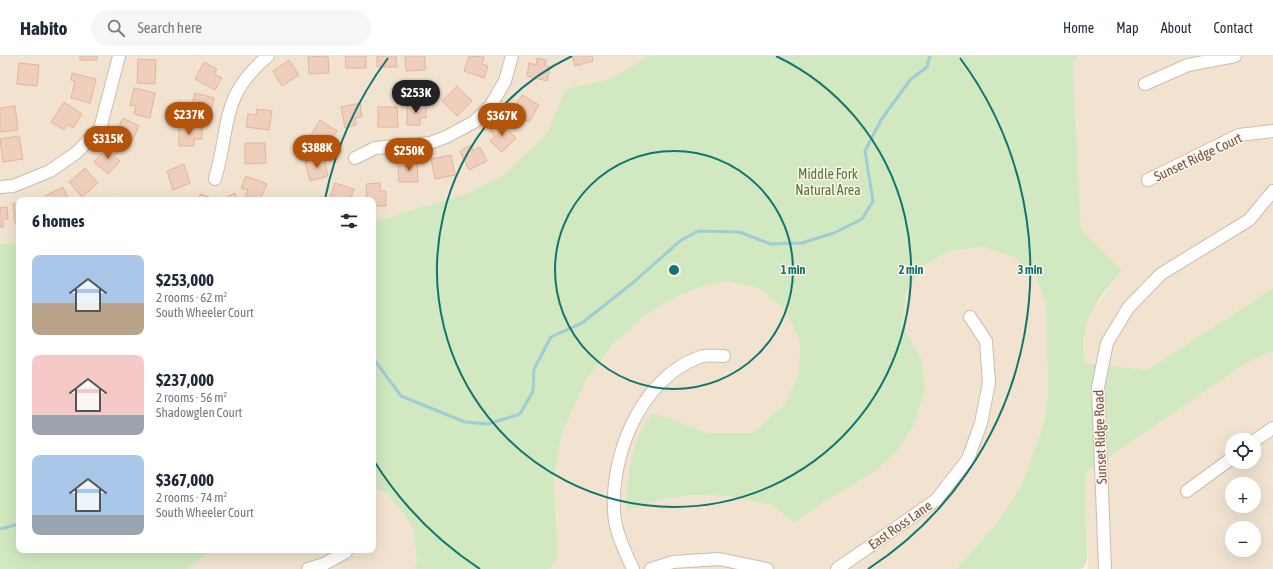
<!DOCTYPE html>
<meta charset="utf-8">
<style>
body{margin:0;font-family:"Asap Condensed",sans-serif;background:#f6f6f7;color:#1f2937;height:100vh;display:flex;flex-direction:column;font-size:15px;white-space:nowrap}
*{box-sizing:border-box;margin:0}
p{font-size:13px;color:#747a83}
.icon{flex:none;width:22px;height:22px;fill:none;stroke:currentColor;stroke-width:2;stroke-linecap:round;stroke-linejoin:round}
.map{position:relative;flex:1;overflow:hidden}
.drawer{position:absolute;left:16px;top:141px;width:360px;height:356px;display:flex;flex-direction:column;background:#fff;border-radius:8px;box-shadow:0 4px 16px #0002}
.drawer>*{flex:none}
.controls{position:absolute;left:1225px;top:377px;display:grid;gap:8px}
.controls a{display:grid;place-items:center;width:36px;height:36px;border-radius:50%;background:#fff;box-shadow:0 4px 16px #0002;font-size:20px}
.price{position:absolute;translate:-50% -34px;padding:0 9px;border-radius:14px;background:#b45309;color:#fff;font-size:13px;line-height:26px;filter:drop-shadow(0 1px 2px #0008)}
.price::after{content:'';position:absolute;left:50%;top:24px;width:12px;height:9px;margin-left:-6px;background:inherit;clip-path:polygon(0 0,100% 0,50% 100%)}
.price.selected{background:#222;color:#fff}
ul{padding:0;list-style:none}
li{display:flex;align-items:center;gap:12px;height:100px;padding:0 16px}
li span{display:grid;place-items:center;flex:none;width:112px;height:80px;border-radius:8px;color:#555}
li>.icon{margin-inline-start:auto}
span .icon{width:48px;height:48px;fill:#fffc;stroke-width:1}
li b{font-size:17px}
h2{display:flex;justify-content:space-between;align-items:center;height:48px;padding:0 16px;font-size:17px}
header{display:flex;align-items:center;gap:24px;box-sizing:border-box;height:56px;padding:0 20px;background:#fff;border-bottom:1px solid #e0e1e3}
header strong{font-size:19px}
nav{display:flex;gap:22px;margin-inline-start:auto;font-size:14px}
.search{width:280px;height:36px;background:#f6f6f7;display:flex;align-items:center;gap:10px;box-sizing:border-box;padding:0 14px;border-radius:22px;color:#747a83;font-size:15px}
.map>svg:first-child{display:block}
.residential{fill:#f2e3d1;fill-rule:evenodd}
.green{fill:#d1e8c1}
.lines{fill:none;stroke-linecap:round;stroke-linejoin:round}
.stream{stroke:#9ecdd5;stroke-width:3}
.building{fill:#efcfbb;stroke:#e1b59c}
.minor-casing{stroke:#cebbac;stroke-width:14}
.minor{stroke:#fff;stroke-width:12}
.ring{fill:none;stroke:#0f766e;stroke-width:2}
.labels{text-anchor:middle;stroke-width:3;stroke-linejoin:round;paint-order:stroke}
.street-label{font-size:14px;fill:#71574a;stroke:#fef5e8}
.park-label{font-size:14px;fill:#537742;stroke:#fef5e8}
.centre{fill:#0f766e;stroke:#fef5e8;stroke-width:2}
.ring-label{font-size:12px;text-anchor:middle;font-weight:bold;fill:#0f766e;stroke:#fef5e8;stroke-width:3;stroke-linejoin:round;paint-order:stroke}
</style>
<header>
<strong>Habito</strong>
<div class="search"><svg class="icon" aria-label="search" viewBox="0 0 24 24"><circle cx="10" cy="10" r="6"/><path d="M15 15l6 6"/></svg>Search here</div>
<nav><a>Home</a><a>Map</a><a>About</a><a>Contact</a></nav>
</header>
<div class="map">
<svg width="1273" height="513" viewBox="0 0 1273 513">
<rect width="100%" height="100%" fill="#fbf1e2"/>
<g class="residential">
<polygon points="0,0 649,0 609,23 565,33 548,76 505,118 468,137 373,166 373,144 122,144 117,139 110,144 19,144 19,187 0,188"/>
<polygon points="1077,0 1273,0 1273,232 1147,314 1085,308 1085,277 1088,263 1095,251 1122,214 1081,173 1073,8 1077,3"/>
<polygon points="984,191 1016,202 1036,223 1043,239 1046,249 1048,340 1043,371 1020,432 995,469 956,513 550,513 558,500 554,424 561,379 587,323 613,289 643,261 676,241 700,231 726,225 760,233 785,254 800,286 800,318 785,348 752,377 707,377 653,356 628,454 662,443 693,439 727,440 771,449 795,467 825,445 921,302 902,269 906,236 923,210 949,195"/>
<path d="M1273,295V513H1088L1086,417L1248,306ZM1232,384H1254V406H1232ZM1232,428H1254V450H1232ZM1232,472H1254V494H1232Z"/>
<polygon points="373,432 388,438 413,471 417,505 414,513 189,513 211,494 373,494"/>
</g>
<g class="green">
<path d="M649,0H1077V3L1073,8L1081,173L1122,214C1108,232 1088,253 1085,277C1083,286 1085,298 1085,307L1147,314L1273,232V295L1248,306L1086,417L1087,503L1084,511L1080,513H956L995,469L1020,432L1043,371L1048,340L1046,249L1043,239L1036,223L1016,202L984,191L949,195L923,210L906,236L902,269L921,302L925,334L913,371L898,394L877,414L825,445L795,467L771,449L727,440L693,439L662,443L627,455C626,419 631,385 653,356L707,377H752L785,348L799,318L800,286L785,254L760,233L726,225L700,231L676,241L643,261L613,289L587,323L561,379L554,424L558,501L550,513H414L417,505L413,471L388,438L373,432V166L468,137L505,118L548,76L565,33L609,23Z"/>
<polygon points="19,187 19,494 211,494 189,513 0,513 0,188"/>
</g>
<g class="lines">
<g class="stream">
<polyline points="373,302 401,340 465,366 488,368 520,358 533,335 534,313 551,281 582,267 635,225 680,185 698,175 739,176 771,188 802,187 834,177 862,163 873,145 865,95 881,64 910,24 927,11 930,0"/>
<polyline points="0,473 19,468"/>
</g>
</g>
<g class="building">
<rect x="80" y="0" width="17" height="4"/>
<polygon points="308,0 328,1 329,17 309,18"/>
<polygon points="345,0 366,0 366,12 346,12"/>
<polygon points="377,0 396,0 397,11 377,11"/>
<polygon points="405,0 425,0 425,14 406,15"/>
<polygon points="469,0 484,1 482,8 488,10 484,22 464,15"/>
<polygon points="572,0 592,0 593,5 575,10"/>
<polygon points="537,2 546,4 545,10 550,11 547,25 527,20 529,7 536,9"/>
<polygon points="138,3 156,4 155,28 137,27"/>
<polygon points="289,4 299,19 282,30 273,15"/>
<polygon points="204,6 217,13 214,18 222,22 215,34 195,23"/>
<polygon points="19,7 39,9 37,30 17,28"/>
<polygon points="72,17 96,23 90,47 71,42 75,25 71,24"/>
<polygon points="457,30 472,45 457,60 442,45"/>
<polygon points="134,32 155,37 150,62 134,58 136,50 130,49"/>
<polygon points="195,37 214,42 209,62 190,56"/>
<polygon points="522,39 539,49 529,66 512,56"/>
<polygon points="64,46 82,58 73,72 68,68 64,74 51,66"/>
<polygon points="360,47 362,61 355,62 356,69 345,72 341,51"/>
<polygon points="407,48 426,48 426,62 420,62 420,69 407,69"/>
<polygon points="15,50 18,74 0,76 0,52"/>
<polygon points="378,51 397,51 398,71 378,71"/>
<polygon points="257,53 272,55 269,74 246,71 248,58 256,59"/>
<polygon points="123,62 139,70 129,91 113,82"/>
<polygon points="320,64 337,75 326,92 309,82"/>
<polygon points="499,65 516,82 502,96 490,85 495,80 490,75"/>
<polygon points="179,71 202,71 202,83 194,83 194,90 179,90"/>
<polygon points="19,80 23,103 3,106 0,83"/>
<polygon points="245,87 265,87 266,107 245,108"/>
<polygon points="109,89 118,96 114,100 120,105 108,118 94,106"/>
<polygon points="471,89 473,95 480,91 487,105 469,114 460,95"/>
<polygon points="451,99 455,119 435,123 431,103"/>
<polygon points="324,101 328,120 310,125 305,106"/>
<polygon points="406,105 417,105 418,126 399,126 398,110 406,110"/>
<polygon points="184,108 190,127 173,134 167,115"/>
<polygon points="85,112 98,127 82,141 69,126"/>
<polygon points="246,120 267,128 260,144 245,140 248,134 241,132"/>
<polygon points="335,127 354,133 350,144 329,144"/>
<polygon points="380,127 380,135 386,135 386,150 373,150 373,144 367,144 366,128"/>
<polygon points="63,131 69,144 48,144 45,140"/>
<polygon points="235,137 238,144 220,144"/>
<polygon points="200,138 212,142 212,144 199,144"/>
<polygon points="13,147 19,147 19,167 15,167"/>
<polygon points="7,151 8,163 3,163 3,171 0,171 0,152"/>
</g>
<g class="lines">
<g class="minor-casing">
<g id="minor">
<polyline points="1145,28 1188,9 1235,0"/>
<polyline points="355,102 375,92 430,87 446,81 474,66 491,49 505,25 512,0"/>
<path d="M215,123C231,69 219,41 268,0"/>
<polyline points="1148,124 1239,79 1273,75"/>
<polyline points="0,131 13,130 50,115 76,97 100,73 119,0"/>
<polyline points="1254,385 1273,372"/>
<polyline points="1187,435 1232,402"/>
<polyline points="308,513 324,508 346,496"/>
<path d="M633,513C626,498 618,482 615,465C607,406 639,322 700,301C706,298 717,300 724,300"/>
<polyline points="651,513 673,506 719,503 767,513"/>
<polyline points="837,513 936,444 968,403 981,367 989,327 986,285 970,261"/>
<polyline points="1105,513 1098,331 1107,287 1128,252 1161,218 1249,164 1273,135"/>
</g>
</g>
<use href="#minor" class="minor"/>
</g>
<g class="ring">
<circle cx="674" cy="214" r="119"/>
<path d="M776 0A237 237 0 1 1 572 0"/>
<path d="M480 513A356 356 0 0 1 374 405M325 143A356 356 0 0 1 388 2M960 2A356 356 0 0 1 868 513"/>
</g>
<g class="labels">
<g class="street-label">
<text transform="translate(1198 101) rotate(-25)" y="5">Sunset Ridge Court</text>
<text transform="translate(1100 381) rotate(-92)" y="5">Sunset Ridge Road</text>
<text transform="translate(900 469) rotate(-35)" y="5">East Ross Lane</text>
</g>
<g class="park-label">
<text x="828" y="123">Middle Fork<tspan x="828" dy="16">Natural Area</tspan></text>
</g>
</g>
<circle cx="674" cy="214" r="6" class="centre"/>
<g class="ring-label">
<text x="793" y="218">1 min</text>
<text x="911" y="218">2 min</text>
<text x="1030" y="218">3 min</text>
</g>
</svg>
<div class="controls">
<a><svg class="icon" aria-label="locate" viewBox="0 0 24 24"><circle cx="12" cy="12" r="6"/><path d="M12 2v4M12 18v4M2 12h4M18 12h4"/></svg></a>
<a>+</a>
<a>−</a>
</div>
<b class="price selected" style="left:416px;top:58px">$253K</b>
<b class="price" style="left:189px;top:80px">$237K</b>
<b class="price" style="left:502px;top:81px">$367K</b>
<b class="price" style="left:108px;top:104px">$315K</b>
<b class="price" style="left:317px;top:113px">$388K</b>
<b class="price" style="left:409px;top:116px">$250K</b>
<section class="drawer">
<h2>6 homes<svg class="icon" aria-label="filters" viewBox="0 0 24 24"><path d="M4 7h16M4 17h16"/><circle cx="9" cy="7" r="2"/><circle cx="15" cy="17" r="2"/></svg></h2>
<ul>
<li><span style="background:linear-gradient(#a9c7e8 60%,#b9a48a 0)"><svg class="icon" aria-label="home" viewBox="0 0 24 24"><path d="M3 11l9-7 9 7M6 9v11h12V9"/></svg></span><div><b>$253,000</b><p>2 rooms · 62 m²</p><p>South Wheeler Court</p></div></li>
<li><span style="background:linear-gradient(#f6c9c9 75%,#9aa5b1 0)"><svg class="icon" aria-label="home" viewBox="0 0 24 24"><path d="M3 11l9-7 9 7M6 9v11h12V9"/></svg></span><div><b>$237,000</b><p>2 rooms · 56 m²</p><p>Shadowglen Court</p></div></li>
<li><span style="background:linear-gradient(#a9c7e8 75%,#9aa5b1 0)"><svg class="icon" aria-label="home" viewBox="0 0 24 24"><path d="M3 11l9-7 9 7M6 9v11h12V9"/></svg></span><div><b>$367,000</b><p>2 rooms · 74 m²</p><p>South Wheeler Court</p></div></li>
</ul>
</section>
</div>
